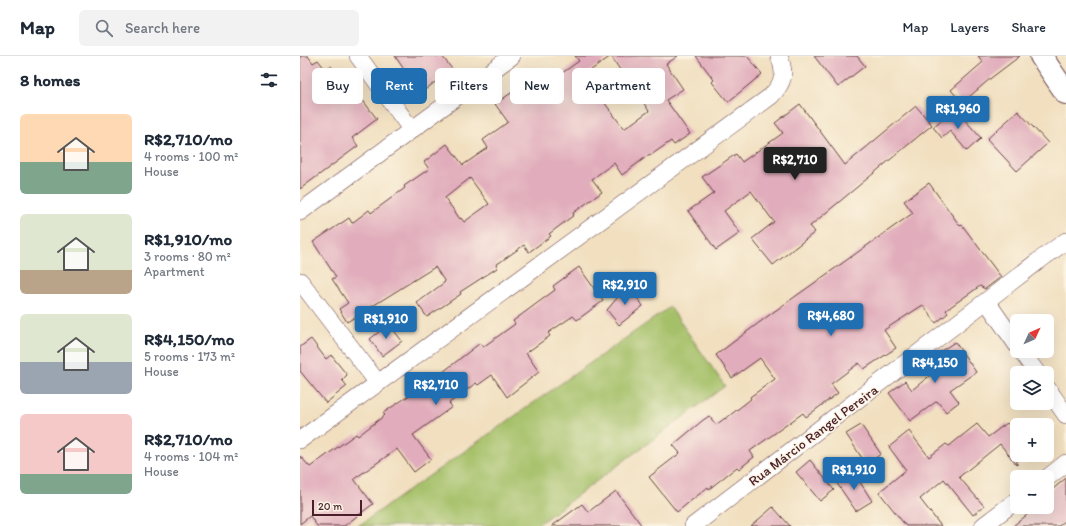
<!DOCTYPE html>
<meta charset="utf-8">
<style>
body{margin:0;font-family:Itim,sans-serif;background:#f2f2f3;color:#1f2937;height:100vh;display:flex;flex-direction:column;font-size:15px;white-space:nowrap}
*{box-sizing:border-box;margin:0}
p{font-size:13px;color:#747a83}
.icon{flex:none;width:22px;height:22px;fill:none;stroke:currentColor;stroke-width:2;stroke-linecap:round;stroke-linejoin:round}
.map{position:relative;flex:1;overflow:hidden}
.panel{display:flex;flex-direction:column;background:#fff;width:300px}
.panel>*{flex:none}
.guide{position:absolute;left:12px;top:12px;width:380px;height:36px;display:flex;gap:8px}
.needle{width:26px;rotate:46deg}
.controls{position:absolute;left:710px;top:258px;display:grid;gap:8px}
.controls a{display:grid;place-items:center;width:44px;height:44px;border-radius:6px;background:#fff;box-shadow:0 4px 16px #0002;font-size:20px}
.scale{position:absolute;left:12px;bottom:10px;width:50px;box-sizing:border-box;padding-left:4px;border:2px solid #4a1f2b;border-top:0;font-size:11px;line-height:14px;white-space:nowrap;color:#4a1f2b;-webkit-text-stroke:3px #fcf5e5;paint-order:stroke}
.price{position:absolute;translate:-50% -34px;padding:0 9px;border-radius:4px;background:#1f6fb2;color:#fff;font-size:13px;line-height:26px;filter:drop-shadow(0 1px 2px #0008)}
.price::after{content:'';position:absolute;left:50%;top:24px;width:12px;height:9px;margin-left:-6px;background:inherit;clip-path:polygon(0 0,100% 0,50% 100%)}
.price.current{background:#222;color:#fff}
ul{padding:0;list-style:none}
li{display:flex;align-items:center;gap:12px;height:100px;padding:0 20px}
li span{display:grid;place-items:center;flex:none;width:112px;height:80px;border-radius:6px;color:#555}
li>.icon{margin-inline-start:auto}
span .icon{width:48px;height:48px;fill:#fffc;stroke-width:1}
li b{font-size:17px}
h2{display:flex;justify-content:space-between;align-items:center;height:48px;padding:0 20px;font-size:17px}
.tag{padding:0 14px;border-radius:6px;background:#fff;box-shadow:0 4px 16px #0002;font-size:14px;line-height:36px}
.tag.current{background:#1f6fb2;color:#fff}
header{display:flex;align-items:center;gap:24px;box-sizing:border-box;height:56px;padding:0 20px;background:#fff;border-bottom:1px solid #e0e1e3}
header strong{font-size:19px}
nav{display:flex;gap:22px;margin-inline-start:auto;font-size:14px}
.search{width:280px;height:36px;background:#f2f2f3;display:flex;align-items:center;gap:10px;box-sizing:border-box;padding:0 14px;border-radius:6px;color:#747a83;font-size:15px}
main{display:flex;flex:1;min-height:0}
.map>svg:first-child{display:block}
.green{fill:#a4c067;stroke:#777049}
.building{fill:#e1adbc;fill-rule:evenodd}
.lines{fill:none;stroke-linecap:round;stroke-linejoin:round}
.minor-casing{stroke:#633c41;stroke-width:18}
.secondary-casing{stroke:#633c41;stroke-width:24}
.minor{stroke:#fff;stroke-width:17}
.secondary{stroke:#fff;stroke-width:22}
.labels{text-anchor:middle;stroke-width:3;stroke-linejoin:round;paint-order:stroke}
.street-label{font-size:14px;fill:#4a1f2b;stroke:#fcf5e5}
</style>
<header>
<strong>Map</strong>
<div class="search"><svg class="icon" aria-label="search" viewBox="0 0 24 24"><circle cx="10" cy="10" r="6"/><path d="M15 15l6 6"/></svg>Search here</div>
<nav><a>Map</a><a>Layers</a><a>Share</a></nav>
</header>
<main>
<section class="panel">
<h2>8 homes<svg class="icon" aria-label="filters" viewBox="0 0 24 24"><path d="M4 7h16M4 17h16"/><circle cx="9" cy="7" r="2"/><circle cx="15" cy="17" r="2"/></svg></h2>
<ul>
<li><span style="background:linear-gradient(#ffd9b3 60%,#7fa58c 0)"><svg class="icon" aria-label="home" viewBox="0 0 24 24"><path d="M3 11l9-7 9 7M6 9v11h12V9"/></svg></span><div><b>R$2,710/mo</b><p>4 rooms · 100 m²</p><p>House</p></div></li>
<li><span style="background:linear-gradient(#dfe7d0 70%,#b9a48a 0)"><svg class="icon" aria-label="home" viewBox="0 0 24 24"><path d="M3 11l9-7 9 7M6 9v11h12V9"/></svg></span><div><b>R$1,910/mo</b><p>3 rooms · 80 m²</p><p>Apartment</p></div></li>
<li><span style="background:linear-gradient(#dfe7d0 60%,#9aa5b1 0)"><svg class="icon" aria-label="home" viewBox="0 0 24 24"><path d="M3 11l9-7 9 7M6 9v11h12V9"/></svg></span><div><b>R$4,150/mo</b><p>5 rooms · 173 m²</p><p>House</p></div></li>
<li><span style="background:linear-gradient(#f6c9c9 75%,#7fa58c 0)"><svg class="icon" aria-label="home" viewBox="0 0 24 24"><path d="M3 11l9-7 9 7M6 9v11h12V9"/></svg></span><div><b>R$2,710/mo</b><p>4 rooms · 104 m²</p><p>House</p></div></li>
</ul>
</section>
<div class="map">
<svg width="766" height="470" viewBox="0 0 766 470">
<rect width="100%" height="100%" fill="#fcf5e5"/>
<filter id="ink" filterUnits="userSpaceOnUse"><feTurbulence type="fractalNoise" baseFrequency=".025" numOctaves="2"/><feDisplacementMap in="SourceGraphic" scale="8" xChannelSelector="R" yChannelSelector="G"/><feConvolveMatrix kernelMatrix="1 2 1 2 8 2 1 2 1" color-interpolation-filters="sRGB"/></filter>
<filter id="wash" filterUnits="userSpaceOnUse"><feTurbulence type="fractalNoise" baseFrequency=".012" numOctaves="4" result="noise"/><feDisplacementMap in="SourceGraphic" scale="16" xChannelSelector="R" yChannelSelector="G"/><feGaussianBlur stdDeviation="0.9" result="paint"/><feColorMatrix in="noise" values="0 0 0 0 0 0 0 0 0 0 0 0 0 0 0 0 0 1.4 0 .05"/><feComposite in="paint" operator="in"/></filter>
<g filter="url(#wash)">
<rect width="100%" height="100%" fill="#f1dfbf"/>
<polygon class="green" points="370,251 425,330 236,470 58,470"/>
<g id="blocks">
<g class="building">
<polygon points="0,0 8,0 13,7 18,4 25,13 31,10 53,41 58,38 77,63 52,82 58,90 0,133"/>
<polygon points="95,0 142,0 152,13 117,40 102,22 107,18"/>
<path d="M275,0H378L366,8L383,33L366,44L390,78L374,89L371,85L351,99L350,98L322,119L314,107L292,123L302,136L273,157L274,159L249,178L251,180L229,196L224,189L196,209L197,212L160,236L161,238L127,261L117,247L145,226L135,211L47,266L39,253L48,247L32,223L36,221L13,186L49,162L52,167L69,154L71,157L105,132L104,130L129,113L124,106L147,88L163,109L188,92L183,84L208,66L195,48L220,31L227,42L279,5ZM311,0L324,20L325,19L349,55L324,73L284,19ZM170,122L189,148L164,166L161,162L160,163L145,142Z"/>
<polygon points="396,0 447,0 462,18 428,46 412,26 414,24"/>
<polygon points="514,0 557,0 565,10 538,31"/>
<polygon points="678,0 720,0 691,22 662,47 651,34 683,6"/>
<polygon points="500,48 545,109 616,50 632,69 510,170 515,176 473,209 452,183 474,166 451,135 424,155 440,177 416,194 388,155 414,137 402,121 436,98 442,106 483,77 475,67"/>
<polygon points="655,53 681,82 667,95 650,75 642,82 633,71"/>
<polygon points="718,55 748,87 717,115 687,83"/>
<polygon points="629,127 660,170 662,169 701,221 685,233 680,230 646,254 648,257 636,267 623,249 584,274 596,292 564,313 559,307 531,328 538,337 506,361 503,357 450,395 454,401 439,413 437,411 409,433 408,431 377,456 349,421 380,397 373,389 402,365 409,360 416,369 425,362 425,363 451,343 450,341 475,323 460,302 432,322 416,299 472,257 613,157 604,145"/>
<polygon points="279,211 303,245 277,264 273,260 248,277 250,280 226,297 239,316 207,341 192,319 178,329 176,327 149,347 152,351 113,379 131,403 114,416 97,393 54,423 73,448 44,470 17,470 10,460 0,468 0,400 10,411 56,378 58,380 85,359 83,357 134,323 180,287 183,291 215,268 213,265 255,234 253,230"/>
<polygon points="328,229 343,250 319,269 307,254"/>
<polygon points="89,268 102,285 82,300 70,283"/>
<polygon points="11,283 26,303 31,299 47,319 42,324 47,330 26,347 0,315 0,291"/>
<polygon points="655,286 676,316 650,334 659,346 646,356 637,345 610,365 589,337 605,325 612,334 638,313 630,302"/>
<polygon points="707,367 717,380 717,409 700,388 659,421 684,450 673,459 644,423 620,443 641,470 606,470 579,436 606,414 589,391 609,375 629,401 646,388 649,390 677,368 688,381"/>
<polygon points="561,369 581,398 566,408 546,378"/>
<polygon points="510,404 534,434 520,445 496,416"/>
<polygon points="553,415 572,445 556,455 536,426"/>
<polygon points="766,422 766,464 759,470 713,470 737,451 747,451 747,438"/>
<polygon points="316,435 342,470 252,470 282,448 288,456"/>
<polygon points="473,451 490,470 451,470"/>
</g>
</g>
</g>
<g filter="url(#ink)">
<use href="#blocks" fill-opacity="0" stroke="#633c41" stroke-width="1"/>
<g class="lines">
<g class="minor-casing">
<g id="minor">
<polyline points="58,0 111,73"/>
<polyline points="0,156 212,0"/>
<polyline points="0,225 78,327"/>
<polyline points="687,246 717,289"/>
<polyline points="721,295 737,317"/>
<polyline points="747,332 766,359"/>
<path d="M0,384L471,40C484,26 486,18 479,0"/>
<polyline points="747,422 766,407"/>
<polyline points="393,470 737,206 766,185"/>
<polyline points="683,470 717,444"/>
</g>
</g>
<g class="secondary-casing">
<polyline id="secondary" points="741,0 766,37"/>
</g>
<use href="#minor" class="minor"/>
<use href="#secondary" class="secondary"/>
</g>
</g>
<g class="labels">
<g class="street-label">
<text transform="translate(513 379) rotate(-37)" y="5">Rua Márcio Rangel Pereira</text>
</g>
</g>
</svg>
<div class="controls">
<a><svg class="needle" viewBox="-14 -14 28 28"><path d="M0-13l5 13h-10z" fill="#e53935"/><path d="M0 13l5-13h-10z" fill="#747a83"/></svg></a>
<a><svg class="icon" aria-label="layers" viewBox="0 0 24 24"><path d="M12 4l9 5-9 5-9-5zM3 14l9 5 9-5"/></svg></a>
<a>+</a>
<a>−</a>
</div>
<div class="scale">20 m</div>
<b class="price" style="left:658px;top:74px">R$1,960</b>
<b class="price current" style="left:495px;top:125px">R$2,710</b>
<b class="price" style="left:325px;top:250px">R$2,910</b>
<b class="price" style="left:531px;top:281px">R$4,680</b>
<b class="price" style="left:86px;top:284px">R$1,910</b>
<b class="price" style="left:635px;top:328px">R$4,150</b>
<b class="price" style="left:136px;top:350px">R$2,710</b>
<b class="price" style="left:554px;top:435px">R$1,910</b>
<div class="guide">
<a class="tag">Buy</a>
<a class="tag current">Rent</a>
<a class="tag">Filters</a>
<a class="tag">New</a>
<a class="tag">Apartment</a>
</div>
</div>
</main>
